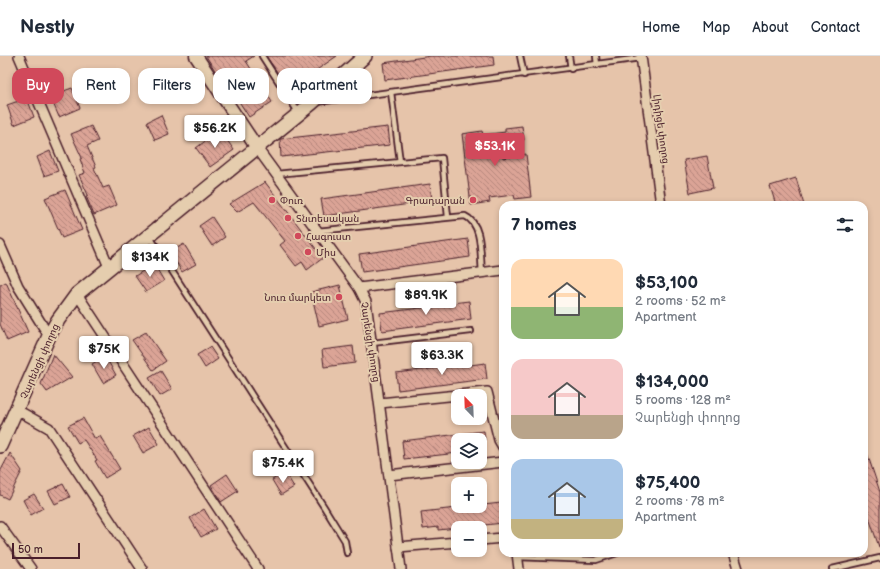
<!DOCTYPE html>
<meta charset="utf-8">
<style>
body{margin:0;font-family:"Balsamiq Sans","Noto Sans Armenian",sans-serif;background:#f6f6f7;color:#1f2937;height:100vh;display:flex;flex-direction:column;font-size:15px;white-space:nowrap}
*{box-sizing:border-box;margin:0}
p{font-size:13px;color:#747a83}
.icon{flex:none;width:22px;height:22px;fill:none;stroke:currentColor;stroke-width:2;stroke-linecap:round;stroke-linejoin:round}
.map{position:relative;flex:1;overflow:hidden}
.sheet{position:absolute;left:499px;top:145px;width:369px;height:356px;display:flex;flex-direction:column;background:#fff;border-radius:12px;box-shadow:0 2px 6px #0003}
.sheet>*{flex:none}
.guide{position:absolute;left:12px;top:12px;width:380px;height:36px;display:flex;gap:8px}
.needle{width:26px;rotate:337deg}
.fabs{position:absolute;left:451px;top:333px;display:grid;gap:8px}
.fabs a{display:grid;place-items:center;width:36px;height:36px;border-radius:8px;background:#fff;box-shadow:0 2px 6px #0003;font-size:20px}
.scale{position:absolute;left:12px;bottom:10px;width:68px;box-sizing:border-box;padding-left:4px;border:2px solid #4a1f2b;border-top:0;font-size:11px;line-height:14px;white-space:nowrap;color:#4a1f2b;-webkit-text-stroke:3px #e5cdae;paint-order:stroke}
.price{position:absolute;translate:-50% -34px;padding:0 9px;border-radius:4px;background:#fff;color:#222;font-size:13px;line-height:26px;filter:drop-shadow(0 1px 2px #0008)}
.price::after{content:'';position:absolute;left:50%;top:24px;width:12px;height:9px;margin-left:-6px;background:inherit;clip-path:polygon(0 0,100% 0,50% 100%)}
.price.selected{background:#d1495b;color:#fff}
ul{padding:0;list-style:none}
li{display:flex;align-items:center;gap:12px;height:100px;padding:0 12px}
li span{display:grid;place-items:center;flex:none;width:112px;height:80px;border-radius:12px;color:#555}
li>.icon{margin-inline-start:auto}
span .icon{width:48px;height:48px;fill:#fffc;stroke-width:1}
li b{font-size:17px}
h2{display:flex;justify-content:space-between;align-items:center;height:48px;padding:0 12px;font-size:17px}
.chip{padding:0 14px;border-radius:12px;background:#fff;box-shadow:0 2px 6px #0003;font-size:14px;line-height:36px}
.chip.selected{background:#d1495b;color:#fff}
header{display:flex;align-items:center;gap:24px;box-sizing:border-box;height:56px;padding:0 20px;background:#fff;border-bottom:1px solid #e0e1e3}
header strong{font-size:19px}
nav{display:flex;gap:22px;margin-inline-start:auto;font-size:14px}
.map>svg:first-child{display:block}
.building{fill:url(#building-back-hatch);stroke:#4a1f2b}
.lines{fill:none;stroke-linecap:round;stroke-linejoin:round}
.service-casing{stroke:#4a1f2b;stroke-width:8}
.minor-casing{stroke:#4a1f2b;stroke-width:12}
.tertiary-casing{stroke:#4a1f2b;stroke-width:15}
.secondary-casing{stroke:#4a1f2b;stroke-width:16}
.service{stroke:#e5cdae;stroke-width:4.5}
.minor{stroke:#e5cdae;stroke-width:9}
.tertiary{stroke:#e5cdae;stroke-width:12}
.secondary{stroke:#e5cdae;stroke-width:13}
.poi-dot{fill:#d1495b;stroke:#e5cdae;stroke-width:1.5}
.labels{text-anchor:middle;stroke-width:4;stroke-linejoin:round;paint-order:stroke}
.street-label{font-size:10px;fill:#4a1f2b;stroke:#e5cdae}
.poi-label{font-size:10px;fill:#4a1f2b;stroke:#e5cdae;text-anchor:start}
</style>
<header>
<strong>Nestly</strong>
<nav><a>Home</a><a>Map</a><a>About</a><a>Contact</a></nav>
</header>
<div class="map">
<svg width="880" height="513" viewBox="0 0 880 513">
<defs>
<pattern id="building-back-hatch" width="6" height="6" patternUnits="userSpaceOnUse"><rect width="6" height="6" fill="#dba496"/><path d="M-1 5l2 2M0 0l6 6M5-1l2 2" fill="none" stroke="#b4857b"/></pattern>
</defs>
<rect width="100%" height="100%" fill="#e6c4aa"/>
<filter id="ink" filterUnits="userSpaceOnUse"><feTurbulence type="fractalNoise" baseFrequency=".025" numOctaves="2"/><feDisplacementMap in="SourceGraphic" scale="8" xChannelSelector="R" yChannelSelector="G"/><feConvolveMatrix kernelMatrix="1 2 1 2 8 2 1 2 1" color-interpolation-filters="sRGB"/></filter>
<g filter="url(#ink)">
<g class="building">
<polygon points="206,0 254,0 246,5 272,46 249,61 222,19 219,21"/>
<polygon points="266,0 337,0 289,33"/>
<polygon points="431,0 493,0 494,9 385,24 383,7"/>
<polygon points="72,32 80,52 59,61 50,40"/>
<polygon points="27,42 34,61 14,69 7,49"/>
<polygon points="161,59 169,78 155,84 147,66"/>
<polygon points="91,70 98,85 87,90 96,111 94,112 103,132 109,130 117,149 94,159 86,140 88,139 79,119 85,117 80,103 82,102 71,78"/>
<polygon points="522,70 524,84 501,87 503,102 526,98 531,141 515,143 514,139 489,142 490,146 471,149 462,78 482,75 483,79 505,76 505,72"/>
<polygon points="388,71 390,89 281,101 280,83"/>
<polygon points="220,74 234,94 210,111 196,92"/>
<polygon points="50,95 58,115 44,120 37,101"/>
<polygon points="707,100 713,132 690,137 684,104"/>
<polygon points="796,122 804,149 776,149 770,130"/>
<polygon points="265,126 323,202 307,214 302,206 296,210 280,189 285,185 254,146 237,156 229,148"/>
<polygon points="430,128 432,145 324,160 321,143"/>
<polygon points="65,134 82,174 62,182 45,142"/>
<polygon points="212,161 225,181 212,190 199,170"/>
<polygon points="468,183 470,201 362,216 359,198"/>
<polygon points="184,188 196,208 182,216 170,196"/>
<polygon points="154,208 164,225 146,236 135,220"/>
<polygon points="6,226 28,276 7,285 0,268 0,229"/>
<polygon points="340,229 348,263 319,270 311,236"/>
<polygon points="451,240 452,247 469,245 471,263 382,275 380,257 445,249 444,242"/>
<polygon points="146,276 166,305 153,314 132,284"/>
<polygon points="353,290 355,307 324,311 322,294"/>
<polygon points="210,291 218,303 205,312 197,299"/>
<polygon points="53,298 72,321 47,336 41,328"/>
<polygon points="105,300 116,319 103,327 92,308"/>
<polygon points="462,302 463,310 485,307 487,323 398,334 396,317 454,310 454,303"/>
<polygon points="161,315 172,333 160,340 149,322"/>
<polygon points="83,362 95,383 100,380 120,413 105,422 95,405 97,404 84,384 78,387 68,370"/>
<polygon points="149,371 159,388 143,397 133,380"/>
<polygon points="484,375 485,384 458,384 458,397 404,403 402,385"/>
<polygon points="864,391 865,391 880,436 880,491 879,491 864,447"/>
<polygon points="10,397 22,415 8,443 0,439 0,416"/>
<polygon points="285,416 294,431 281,439 272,424"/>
<polygon points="227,418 238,435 221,446 211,429"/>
<polygon points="63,428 70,441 55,448 48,435"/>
<polygon points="34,438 43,452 31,459 23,444"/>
<polygon points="501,447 503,467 438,474 438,471 423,473 421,456"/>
<polygon points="204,453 216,473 201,481 190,462"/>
</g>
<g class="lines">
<g class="service-casing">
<g id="service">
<polyline points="262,0 298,56"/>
<polyline points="520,0 524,19"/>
<polyline points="569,0 571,13"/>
<polyline points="596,0 597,9"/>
<polyline points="391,36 400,106"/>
<polyline points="317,46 641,2"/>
<polyline points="276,118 442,102 448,161"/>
<path d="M317,175L465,160C483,168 480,199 482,216"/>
<polyline points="150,181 324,451 345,485 347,497"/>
<polyline points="372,287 471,275"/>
<polyline points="517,501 596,504 617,497"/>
<polyline points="832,513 880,502"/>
</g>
</g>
<g class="minor-casing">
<g id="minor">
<polyline points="19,0 109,211"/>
<polyline points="641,0 661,149"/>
<polyline points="257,92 359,232 366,246 401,513"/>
<polyline points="0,189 18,230 49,280"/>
<polyline points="359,232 503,214"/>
<polyline points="77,238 258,513"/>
<polyline points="380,347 487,336 499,384 503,391"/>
<polyline points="17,354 49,372 142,513"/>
<polyline points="389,419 503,406"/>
<polyline points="0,470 31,513"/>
<polyline points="480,484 503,482"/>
<polyline points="398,491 458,486"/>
<polyline points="517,497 519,513"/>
<polyline points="733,497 738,513"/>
</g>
</g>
<g class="tertiary-casing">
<polyline id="tertiary" points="196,0 257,92"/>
</g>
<g class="secondary-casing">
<polyline id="secondary" points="0,390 49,280 58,264 77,238 312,47 365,0"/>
</g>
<use href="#service" class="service"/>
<use href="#minor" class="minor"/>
<use href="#tertiary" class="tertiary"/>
<use href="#secondary" class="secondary"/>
</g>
</g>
<g class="poi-dot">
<circle cx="272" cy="144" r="4"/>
<circle cx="473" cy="144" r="4"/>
<circle cx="288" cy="162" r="4"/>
<circle cx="298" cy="180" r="4"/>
<circle cx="308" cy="196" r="4"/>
<circle cx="339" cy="241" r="4"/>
</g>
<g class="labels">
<g class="street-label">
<text transform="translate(662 73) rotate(82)" y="4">Լիդիցե փողոց</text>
<text transform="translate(371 286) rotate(81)" y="4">Չարենցի փողոց</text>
<text transform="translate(39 305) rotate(-66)" y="4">Չարենցի փողոց</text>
</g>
<g class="poi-label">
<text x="280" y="148">Փուռ</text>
<text x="465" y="148" text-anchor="end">Գրադարան</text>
<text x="296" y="166">Տնտեսական</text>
<text x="306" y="184">Հագուստ</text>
<text x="316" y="200">Միս</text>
<text x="331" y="245" text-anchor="end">Նուռ մարկետ</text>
</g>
</g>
</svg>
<div class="fabs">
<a><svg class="needle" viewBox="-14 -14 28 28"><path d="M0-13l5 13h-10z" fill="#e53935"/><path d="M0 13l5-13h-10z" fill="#747a83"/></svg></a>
<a><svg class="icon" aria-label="layers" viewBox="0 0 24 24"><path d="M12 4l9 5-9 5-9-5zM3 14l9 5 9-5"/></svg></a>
<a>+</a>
<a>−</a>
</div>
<div class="scale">50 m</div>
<b class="price" style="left:215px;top:93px">$56.2K</b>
<b class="price selected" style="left:495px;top:111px">$53.1K</b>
<b class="price" style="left:150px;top:222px">$134K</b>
<b class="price" style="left:426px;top:260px">$89.9K</b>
<b class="price" style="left:104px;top:314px">$75K</b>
<b class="price" style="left:442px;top:320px">$63.3K</b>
<b class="price" style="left:283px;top:428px">$75.4K</b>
<div class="guide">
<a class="chip selected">Buy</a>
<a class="chip">Rent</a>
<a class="chip">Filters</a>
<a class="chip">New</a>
<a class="chip">Apartment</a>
</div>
<section class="sheet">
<h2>7 homes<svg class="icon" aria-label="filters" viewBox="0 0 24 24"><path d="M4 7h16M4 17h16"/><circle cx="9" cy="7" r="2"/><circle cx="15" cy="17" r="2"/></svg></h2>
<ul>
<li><span style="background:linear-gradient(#ffd9b3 60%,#8fb573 0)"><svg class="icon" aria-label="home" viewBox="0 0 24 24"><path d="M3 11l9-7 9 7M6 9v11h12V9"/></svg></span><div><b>$53,100</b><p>2 rooms · 52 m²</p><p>Apartment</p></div></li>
<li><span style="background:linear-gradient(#f6c9c9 70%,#b9a48a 0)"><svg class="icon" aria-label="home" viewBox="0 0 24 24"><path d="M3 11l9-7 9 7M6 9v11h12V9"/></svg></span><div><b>$134,000</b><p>5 rooms · 128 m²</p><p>Չարենցի փողոց</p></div></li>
<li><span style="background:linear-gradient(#a9c7e8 75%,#c2b280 0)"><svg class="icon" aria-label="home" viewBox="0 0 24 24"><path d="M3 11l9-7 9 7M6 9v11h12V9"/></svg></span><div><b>$75,400</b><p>2 rooms · 78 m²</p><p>Apartment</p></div></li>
</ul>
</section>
</div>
